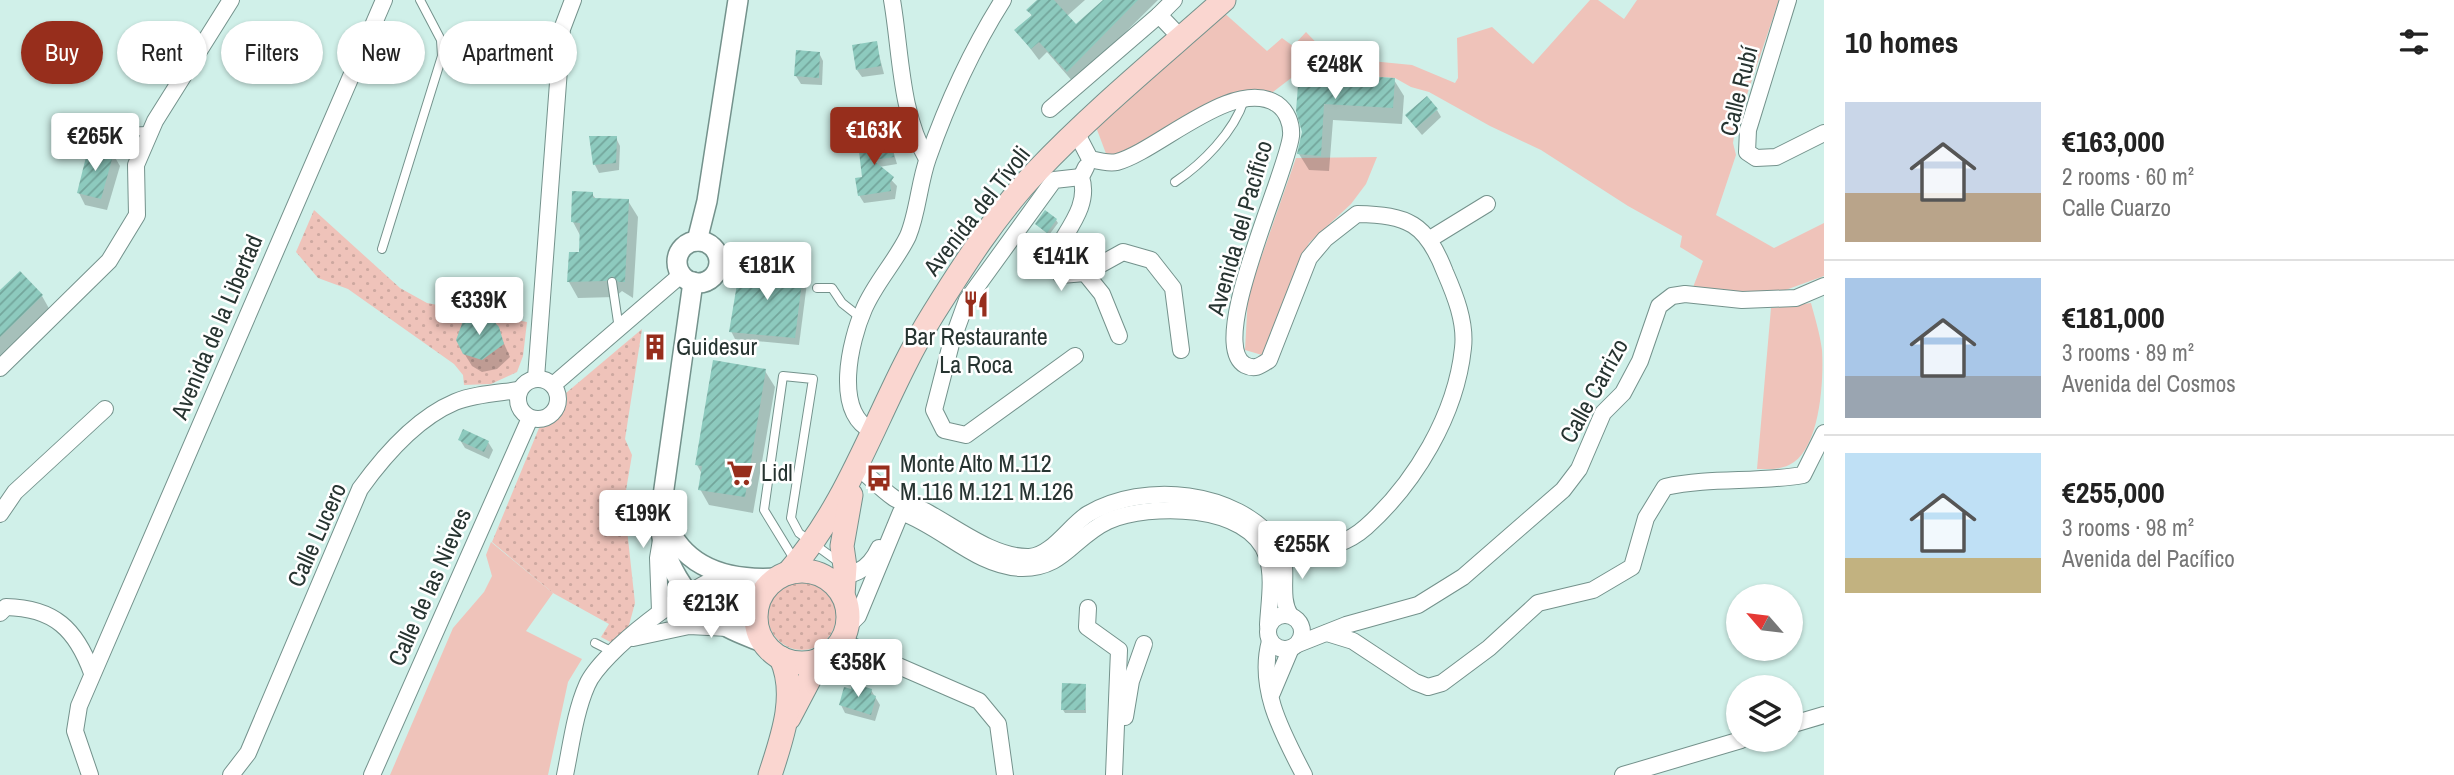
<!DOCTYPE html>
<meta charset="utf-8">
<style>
body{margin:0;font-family:"Archivo Narrow",sans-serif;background:#f6f6f6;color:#222;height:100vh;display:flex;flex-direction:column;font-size:26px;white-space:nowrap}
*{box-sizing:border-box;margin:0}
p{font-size:23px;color:#767676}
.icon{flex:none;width:38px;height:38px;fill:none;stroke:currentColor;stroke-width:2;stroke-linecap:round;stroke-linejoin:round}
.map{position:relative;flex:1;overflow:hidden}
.panel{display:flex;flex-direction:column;background:#fff;width:630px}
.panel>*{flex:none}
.guide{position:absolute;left:21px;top:21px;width:665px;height:63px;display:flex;gap:14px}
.needle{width:46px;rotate:298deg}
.controls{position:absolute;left:1726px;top:584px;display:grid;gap:14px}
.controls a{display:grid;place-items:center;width:77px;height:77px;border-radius:50%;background:#fff;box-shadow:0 2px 5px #0004;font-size:35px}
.price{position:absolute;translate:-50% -60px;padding:0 16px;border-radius:7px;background:#fff;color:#222;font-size:23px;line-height:46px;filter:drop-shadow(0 2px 4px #0008)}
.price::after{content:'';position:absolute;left:50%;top:42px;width:21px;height:16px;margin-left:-10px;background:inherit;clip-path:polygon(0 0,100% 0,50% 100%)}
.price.on{background:#972e1c;color:#fff}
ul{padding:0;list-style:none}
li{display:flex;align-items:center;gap:21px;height:175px;padding:0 21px}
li+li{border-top:2px solid #e0e0e0}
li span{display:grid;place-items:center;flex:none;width:196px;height:140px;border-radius:0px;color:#555}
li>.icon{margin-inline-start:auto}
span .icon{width:84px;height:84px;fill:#fffc;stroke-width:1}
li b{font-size:30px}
h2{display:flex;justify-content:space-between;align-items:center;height:84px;padding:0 21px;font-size:30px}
.tag{padding:0 24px;border-radius:32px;background:#fff;box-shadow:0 2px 5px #0004;font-size:24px;line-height:63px}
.tag.on{background:#972e1c;color:#fff}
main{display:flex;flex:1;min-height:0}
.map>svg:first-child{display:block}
.grass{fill:url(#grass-dots)}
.park{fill:#efc3ba}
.shadow{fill:#0003}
.building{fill:url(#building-hatch)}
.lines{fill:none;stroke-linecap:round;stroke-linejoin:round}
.service-casing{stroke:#74928c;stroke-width:10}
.minor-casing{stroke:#74928c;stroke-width:18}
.tertiary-casing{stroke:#74928c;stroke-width:22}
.secondary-casing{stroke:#74928c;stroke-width:25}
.service{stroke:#fff;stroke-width:8}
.minor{stroke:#fff;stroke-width:16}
.tertiary{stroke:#fff;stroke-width:19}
.secondary{stroke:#fad6d0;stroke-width:23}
.labels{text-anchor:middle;stroke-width:5;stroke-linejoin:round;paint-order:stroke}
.street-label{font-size:24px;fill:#273431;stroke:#fff}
.poi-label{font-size:24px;fill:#273431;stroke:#fff;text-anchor:start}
</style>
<main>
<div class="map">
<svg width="1824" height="775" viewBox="0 0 1824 775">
<defs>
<pattern id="grass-dots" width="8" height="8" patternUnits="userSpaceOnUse" patternTransform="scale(1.75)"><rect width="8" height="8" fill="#efc3ba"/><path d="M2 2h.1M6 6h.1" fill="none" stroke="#cda8a0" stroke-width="1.8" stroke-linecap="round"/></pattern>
<pattern id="building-hatch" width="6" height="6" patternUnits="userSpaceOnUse" patternTransform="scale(1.75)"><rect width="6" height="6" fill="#8dcabe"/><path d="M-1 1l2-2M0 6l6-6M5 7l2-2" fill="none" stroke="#73a59b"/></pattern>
</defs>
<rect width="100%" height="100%" fill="#d0f0e9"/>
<g class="grass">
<polygon points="314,210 400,288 427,303 527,322 523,356 517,372 491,384 464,385 463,375 454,364 348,289 318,278 296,252"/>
<path d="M642,329L625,439L632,455L624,502L635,603L628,629L614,644L601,637L609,624L553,593L492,542L539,428C556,422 570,412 566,393Z"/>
<circle cx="802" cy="616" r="34"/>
<polygon points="718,585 753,587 743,607 746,627 725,616 700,595"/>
</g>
<g class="park">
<polygon points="1590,0 1598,0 1624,19 1637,0 1779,0 1735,130 1733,143 1736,155 1716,215 1774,248 1824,223 1824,276 1780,292 1692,290 1703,261 1680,247 1682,236 1628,206 1541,150 1490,126 1429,92 1411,87 1395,78 1299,72 1269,95 1220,101 1185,115 1146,142 1108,159 1096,127 1222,11 1267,51 1282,38 1293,46 1306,32 1330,57 1412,65 1455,83 1458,78 1457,38 1492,27 1533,64"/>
<polygon points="1377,157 1366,184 1351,204 1309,243 1262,355 1245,350 1248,295 1296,158"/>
<path d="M1811,303C1815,318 1820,334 1822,350C1824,381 1820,451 1789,465C1778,470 1768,469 1757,469L1771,308Z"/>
<polygon points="491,542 553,593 526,631 582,659 568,682 548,775 390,775 453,628 484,592 492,576 486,555"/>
</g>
<g class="shadow">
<polygon points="1040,0 1085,0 1067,16 1076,27 1105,0 1158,0 1074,83 1047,52 1039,60 1017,31 1032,17 1029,10"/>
<polygon points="876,43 884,74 862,77 857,70"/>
<polygon points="819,53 823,61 822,85 801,84 796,76"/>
<polygon points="1394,80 1404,96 1402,124 1333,120 1329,171 1309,170 1299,154 1303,131 1298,111"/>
<polygon points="1437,110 1441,117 1422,135 1412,123"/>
<polygon points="616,138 620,146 619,170 599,173 595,165"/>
<polygon points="890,140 897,164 879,167 897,186 895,199 864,203 859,195 864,178 860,145"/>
<polygon points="113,154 120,166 107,210 85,205 79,193 101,155"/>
<polygon points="592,194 596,199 628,201 638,217 633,298 622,291 615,297 578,298 569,282 570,253 580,254 581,237 573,222"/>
<polygon points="1056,220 1058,223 1049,235 1037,225"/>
<polygon points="802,275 807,283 799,345 735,339 731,331"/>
<polygon points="0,293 42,296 55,319 0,373"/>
<polygon points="497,328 510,357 497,369 482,372 472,366 464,353"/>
<polygon points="765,371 775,387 753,513 709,505 700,489 702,474 697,465"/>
<polygon points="460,440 488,442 493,450 489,459 465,448"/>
<polygon points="1085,686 1086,713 1065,713 1063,710"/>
<polygon points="871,690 880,705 875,721 845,713 841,705"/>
</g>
<g class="building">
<polygon points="1037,0 1054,0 1076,24 1103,0 1138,0 1067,72 1039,42 1031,49 1014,30 1032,15 1026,10"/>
<polygon points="877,41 881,66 856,70 852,45"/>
<polygon points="796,50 820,52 819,78 794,76"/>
<polygon points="1299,72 1395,78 1393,108 1324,104 1321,156 1297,154 1302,132 1296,111"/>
<polygon points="1427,96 1438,109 1416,128 1405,115"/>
<polygon points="589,136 617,136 616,163 593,165"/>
<polygon points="891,138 894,157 873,160 894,177 890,183 891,191 858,196 855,178 862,177 858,143"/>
<polygon points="89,145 102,153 114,152 101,199 77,193"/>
<polygon points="572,191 593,192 593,198 629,199 625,282 619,282 612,276 606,281 567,282 569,252 579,252 580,223 571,222"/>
<polygon points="1045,210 1057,219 1047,233 1035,224"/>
<polygon points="740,266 803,273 795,338 729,332"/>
<polygon points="20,271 43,295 0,337 0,290"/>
<polygon points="477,315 492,319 499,327 504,344 482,360 463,354 456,340 463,321"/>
<polygon points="713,360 766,369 745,497 698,490 702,466 695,465"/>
<polygon points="463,429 489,441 484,452 458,440"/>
<polygon points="852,683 872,689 871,694 876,696 871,715 839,705 844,687 851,689"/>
<polygon points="1062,683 1086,684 1085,710 1061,710"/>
</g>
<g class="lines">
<g class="service-casing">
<g id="service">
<polyline points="103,147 114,132 150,131"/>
<path d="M1175,182C1202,164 1234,132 1244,100"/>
<polyline points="382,249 442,56 441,40 420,0"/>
<polyline points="612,282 619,329"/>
<polyline points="817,288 832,288 842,303 861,318"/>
<polyline points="794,559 764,510 783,376 813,379 791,518 799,533 840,563"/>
<polyline points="595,643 613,652"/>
</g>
</g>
<g class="minor-casing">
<g id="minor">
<path d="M892,0C901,52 900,113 927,159"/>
<polyline points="1788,0 1748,130 1747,152 1756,158 1776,157 1824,133"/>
<polyline points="1159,15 1174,0"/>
<polyline points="1050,109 1159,15 1181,38"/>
<path d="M1077,134L1090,159C1098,161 1109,164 1117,162C1158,151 1234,76 1277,104C1287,111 1292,124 1291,136C1287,174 1206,343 1245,365C1255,370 1260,366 1269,360L1309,258L1325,239L1357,214C1408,215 1426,223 1445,272C1455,295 1466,322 1463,348C1456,415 1415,483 1366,527C1331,558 1297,543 1269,563"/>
<path d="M1086,167L1081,177C1090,204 1069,227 1056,251L1061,275L1085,273L1123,252L1151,260L1173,288L1181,350"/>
<polyline points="1430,239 1487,204"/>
<polyline points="1085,273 1102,294 1119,336"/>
<polyline points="1075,356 966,435 944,430 934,410 951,344 967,300 1054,180 1081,177"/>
<polyline points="0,368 109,261 137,215 136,165 155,121 231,0"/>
<polyline points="536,378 562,29 573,0"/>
<circle cx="538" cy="399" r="20"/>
<polyline points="553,385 682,274"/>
<path d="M872,431C833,412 850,341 864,309C875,283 896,261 908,236C918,212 919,183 928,158C947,104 972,49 1003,0"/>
<path d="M858,467C870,477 881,489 894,498C902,503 914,505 923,510C954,526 993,558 1029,557C1052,556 1070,525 1088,514C1144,481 1237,490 1277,544C1292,565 1277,594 1290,615"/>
<polyline points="0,514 15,492 105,409"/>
<path d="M828,578C852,576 868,572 879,548"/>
<polyline points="1088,608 1087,627 1119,650 1114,775"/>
<polyline points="660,611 658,558 661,540"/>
<path d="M0,613L6,607C54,608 76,629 92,673"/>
<circle cx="1285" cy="632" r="17"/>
<path d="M847,627L858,616L901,512C943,527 976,566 1021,568C1064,569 1073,537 1108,521C1149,503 1249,503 1267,556C1274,577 1269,604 1268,625"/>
<path d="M1327,633L1353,641L1415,682L1428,687L1442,683L1489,648L1538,603L1593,590L1632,567L1646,518L1665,487C1711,477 1757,483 1803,475L1824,433"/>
<polyline points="633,638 689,626 728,628"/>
<polyline points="841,641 979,701 998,724 1005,775"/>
<path d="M1270,641C1257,689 1283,734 1304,775"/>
<polyline points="1298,644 1346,625 1418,605 1463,577 1563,490 1579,469 1603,413 1623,393 1640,361 1659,306 1672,296 1685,294 1742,300 1796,298 1824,286"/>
<polyline points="1272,693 1291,648"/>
<polyline points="1125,717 1131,681 1144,644"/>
<polyline points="1790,725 1824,715"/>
<polyline points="90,775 75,731 79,706 384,0"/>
<path d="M231,775L248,753L360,489C383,457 417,418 455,402C474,394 499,393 519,390"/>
<polyline points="372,775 530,418"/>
<path d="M565,775C571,746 575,712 587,685C601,652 691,584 726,575"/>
<polyline points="1623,775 1741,740"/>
</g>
</g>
<g class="tertiary-casing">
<g id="tertiary">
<polyline points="697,241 707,201 738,0"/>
<circle cx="698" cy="262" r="21"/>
<path d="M693,282L661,510C656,556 688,606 729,628C740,634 753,638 764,643"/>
<path d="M666,522C684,569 730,581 777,578"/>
</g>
</g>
<g class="secondary-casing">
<g id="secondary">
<circle cx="802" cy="617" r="46"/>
<path d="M788,573C855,497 880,399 933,314C963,266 996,214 1036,172C1094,111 1161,56 1224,0"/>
<polyline points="843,595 845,567 842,546 851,495"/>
<polyline points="789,718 820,659"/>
<path d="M770,775C782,738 798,695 781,658"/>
</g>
</g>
<use href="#service" class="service"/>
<use href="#minor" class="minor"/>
<use href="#tertiary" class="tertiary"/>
<use href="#secondary" class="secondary"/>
</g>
<defs>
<g id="restaurant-bare" transform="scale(2.1)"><path d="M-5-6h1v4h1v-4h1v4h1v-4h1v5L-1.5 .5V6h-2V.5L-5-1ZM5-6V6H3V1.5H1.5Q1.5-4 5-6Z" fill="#972e1c" stroke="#fff" stroke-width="2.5" paint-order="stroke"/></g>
<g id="building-bare" transform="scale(2.1)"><path d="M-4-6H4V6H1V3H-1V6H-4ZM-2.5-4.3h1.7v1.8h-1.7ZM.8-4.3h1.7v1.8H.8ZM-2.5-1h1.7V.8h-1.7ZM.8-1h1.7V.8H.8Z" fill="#972e1c" stroke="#fff" stroke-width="2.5" paint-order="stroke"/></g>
<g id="supermarket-bare" transform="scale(2.1)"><path d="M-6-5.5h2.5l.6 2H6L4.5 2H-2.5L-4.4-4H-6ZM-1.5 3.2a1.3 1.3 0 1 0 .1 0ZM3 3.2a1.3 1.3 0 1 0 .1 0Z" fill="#972e1c" stroke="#fff" stroke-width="2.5" paint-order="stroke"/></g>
<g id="bus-bare" transform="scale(2.1)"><path d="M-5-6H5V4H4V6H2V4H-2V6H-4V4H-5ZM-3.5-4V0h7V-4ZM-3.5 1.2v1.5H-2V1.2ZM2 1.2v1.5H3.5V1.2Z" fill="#972e1c" stroke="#fff" stroke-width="2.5" paint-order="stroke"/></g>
</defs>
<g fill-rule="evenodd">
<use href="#restaurant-bare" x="976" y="304"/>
<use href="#building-bare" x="655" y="347"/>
<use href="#supermarket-bare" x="740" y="473"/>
<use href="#bus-bare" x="879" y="478"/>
</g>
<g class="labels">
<g class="street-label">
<text transform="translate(1739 91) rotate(-76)" y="8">Calle Rubí</text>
<text transform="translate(977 211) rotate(-52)" y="8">Avenida del Tívoli</text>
<text transform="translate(1240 228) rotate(-74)" y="8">Avenida del Pacífico</text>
<text transform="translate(217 327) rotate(-67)" y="8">Avenida de la Libertad</text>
<text transform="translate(1594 391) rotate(-61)" y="8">Calle Carrizo</text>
<text transform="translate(317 535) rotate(-66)" y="8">Calle Lucero</text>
<text transform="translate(430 587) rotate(-66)" y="8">Calle de las Nieves</text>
</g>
<g class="poi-label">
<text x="976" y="345" text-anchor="middle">Bar Restaurante<tspan x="976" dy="28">La Roca</tspan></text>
<text x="676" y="355">Guidesur</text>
<text x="900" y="472">Monte Alto M.112<tspan x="900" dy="28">M.116 M.121 M.126</tspan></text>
<text x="761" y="481">Lidl</text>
</g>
</g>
</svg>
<div class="controls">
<a><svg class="needle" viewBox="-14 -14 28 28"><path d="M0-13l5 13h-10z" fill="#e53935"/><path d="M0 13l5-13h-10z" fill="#767676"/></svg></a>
<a><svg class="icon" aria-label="layers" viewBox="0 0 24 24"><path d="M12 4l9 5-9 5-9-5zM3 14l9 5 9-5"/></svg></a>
</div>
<b class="price" style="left:1335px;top:101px">€248K</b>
<b class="price on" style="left:874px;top:167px">€163K</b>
<b class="price" style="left:95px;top:173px">€265K</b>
<b class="price" style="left:1061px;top:293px">€141K</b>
<b class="price" style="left:767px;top:302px">€181K</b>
<b class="price" style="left:479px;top:337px">€339K</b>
<b class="price" style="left:643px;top:550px">€199K</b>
<b class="price" style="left:1302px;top:581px">€255K</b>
<b class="price" style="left:711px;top:640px">€213K</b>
<b class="price" style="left:858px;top:699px">€358K</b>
<div class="guide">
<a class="tag on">Buy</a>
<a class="tag">Rent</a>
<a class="tag">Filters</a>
<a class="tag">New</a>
<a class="tag">Apartment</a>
</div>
</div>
<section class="panel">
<h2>10 homes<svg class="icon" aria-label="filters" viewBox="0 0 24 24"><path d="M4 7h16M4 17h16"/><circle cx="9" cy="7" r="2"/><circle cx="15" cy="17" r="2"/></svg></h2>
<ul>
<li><span style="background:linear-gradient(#c9d6e8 65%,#b9a48a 0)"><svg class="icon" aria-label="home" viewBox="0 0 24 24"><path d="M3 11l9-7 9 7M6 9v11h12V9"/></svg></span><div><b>€163,000</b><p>2 rooms · 60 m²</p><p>Calle Cuarzo</p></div></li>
<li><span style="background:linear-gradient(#a9c7e8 70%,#9aa5b1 0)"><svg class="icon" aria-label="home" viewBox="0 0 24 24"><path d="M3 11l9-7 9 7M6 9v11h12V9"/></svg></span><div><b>€181,000</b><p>3 rooms · 89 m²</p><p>Avenida del Cosmos</p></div></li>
<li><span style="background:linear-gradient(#bfe0f5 75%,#c2b280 0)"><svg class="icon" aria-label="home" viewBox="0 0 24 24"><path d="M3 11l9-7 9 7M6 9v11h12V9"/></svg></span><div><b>€255,000</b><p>3 rooms · 98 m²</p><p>Avenida del Pacífico</p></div></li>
</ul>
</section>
</main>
